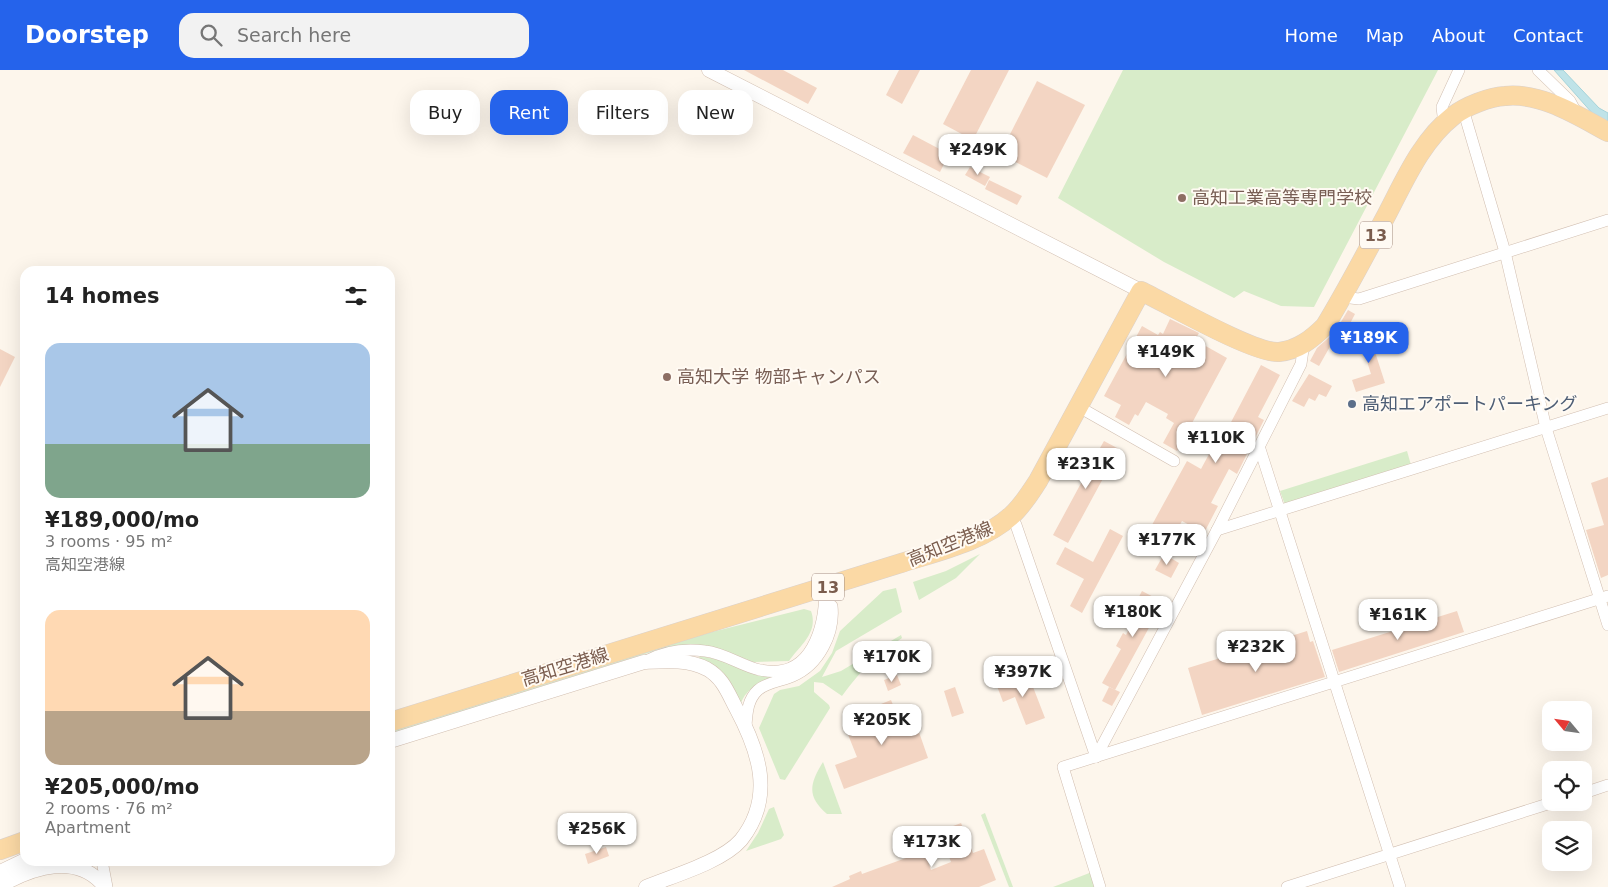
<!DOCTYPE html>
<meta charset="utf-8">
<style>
body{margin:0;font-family:"DejaVu Sans","Noto Sans JP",sans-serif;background:#f2f2f2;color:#222;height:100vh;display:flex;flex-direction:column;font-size:19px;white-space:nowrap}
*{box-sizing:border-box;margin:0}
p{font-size:16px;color:#767676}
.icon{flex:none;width:28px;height:28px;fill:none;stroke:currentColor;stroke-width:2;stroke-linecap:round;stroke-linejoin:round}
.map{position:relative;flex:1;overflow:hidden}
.details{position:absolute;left:20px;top:196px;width:375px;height:600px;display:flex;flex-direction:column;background:#fff;border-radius:15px;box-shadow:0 5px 20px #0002}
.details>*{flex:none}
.hud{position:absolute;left:410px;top:20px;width:475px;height:45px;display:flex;gap:10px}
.needle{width:32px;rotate:299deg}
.fabs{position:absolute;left:1542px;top:631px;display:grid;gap:10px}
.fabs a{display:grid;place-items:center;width:50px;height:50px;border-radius:10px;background:#fff;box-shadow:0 5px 20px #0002;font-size:25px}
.price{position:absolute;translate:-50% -42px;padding:0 11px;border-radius:10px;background:#fff;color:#222;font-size:16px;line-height:32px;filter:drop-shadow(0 1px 2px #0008)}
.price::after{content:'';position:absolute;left:50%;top:30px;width:15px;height:11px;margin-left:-8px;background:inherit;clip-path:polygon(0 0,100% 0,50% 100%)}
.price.selected{background:#2563eb;color:#fff}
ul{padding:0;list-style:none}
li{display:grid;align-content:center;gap:10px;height:265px;padding:0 25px}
li span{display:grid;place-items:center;height:155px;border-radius:15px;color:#555}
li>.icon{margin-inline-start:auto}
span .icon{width:90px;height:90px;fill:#fffc;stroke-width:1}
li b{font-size:21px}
h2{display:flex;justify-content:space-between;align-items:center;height:60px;padding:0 25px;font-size:21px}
.chip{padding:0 18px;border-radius:15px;background:#fff;box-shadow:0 5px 20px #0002;font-size:18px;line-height:45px}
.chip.selected{background:#2563eb;color:#fff}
header{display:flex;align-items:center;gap:30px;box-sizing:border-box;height:70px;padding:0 25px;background:#2563eb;color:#fff}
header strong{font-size:24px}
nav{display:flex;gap:28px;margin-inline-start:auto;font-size:18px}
.search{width:350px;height:45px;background:#f2f2f2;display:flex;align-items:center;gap:12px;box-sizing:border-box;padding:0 18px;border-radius:15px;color:#767676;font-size:19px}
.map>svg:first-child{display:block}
.green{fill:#d8ecc9}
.water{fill:#bfe3e8;stroke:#a5d3da}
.building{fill:#f3d5c3}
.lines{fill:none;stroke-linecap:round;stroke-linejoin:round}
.minor-casing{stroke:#d1beb0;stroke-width:12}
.tertiary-casing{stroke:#d1beb0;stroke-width:15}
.primary-casing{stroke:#dad1cd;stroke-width:20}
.minor{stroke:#fff;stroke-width:11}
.tertiary{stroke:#fff;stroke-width:14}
.primary{stroke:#fbd9a5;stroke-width:19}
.education-dot{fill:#8d6e63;stroke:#fffaf3;stroke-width:2}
.service-dot{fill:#5c6f8a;stroke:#fffaf3;stroke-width:2}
.labels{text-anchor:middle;stroke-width:4;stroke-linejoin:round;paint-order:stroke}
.shield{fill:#fffaf3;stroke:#a28b7f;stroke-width:1}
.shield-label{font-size:16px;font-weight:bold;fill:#7a5c4d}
.education-label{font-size:18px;fill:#785e54;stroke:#fffaf3;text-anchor:start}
.service-label{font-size:18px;fill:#4e5e75;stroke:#fffaf3;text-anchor:start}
.street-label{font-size:18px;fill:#7a5c4d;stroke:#fffaf3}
</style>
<header>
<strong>Doorstep</strong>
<div class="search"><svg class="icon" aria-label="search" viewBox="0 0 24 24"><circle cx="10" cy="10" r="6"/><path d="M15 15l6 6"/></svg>Search here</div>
<nav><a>Home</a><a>Map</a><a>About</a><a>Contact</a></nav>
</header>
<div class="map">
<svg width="1608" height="817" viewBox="0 0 1608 817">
<rect width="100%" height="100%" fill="#fdf6ec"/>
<g class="green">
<polygon points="1123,0 1438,0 1314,237 1281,236 1244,221 1234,228 1164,192 1058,128"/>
<polygon points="1407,381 1411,395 1285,435 1280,421"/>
<polygon points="980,484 956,508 919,530 913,512 946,501"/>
<path d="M896,518L902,542L836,581L822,607L841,601L901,565L902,568C873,588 863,598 842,626L823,613L814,612V622L829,635L830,638L785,710L780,709L759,658L774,624L780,620L799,616L820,601L832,583L840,561L883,521Z"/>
<path d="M804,539L811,541C819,563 799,576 789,591L753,592L719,579L664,578L390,664V660L712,562Z"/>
<path d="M700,586L717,589L759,606L786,603C769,610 748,614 741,633L698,590Z"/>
<path d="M823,692L842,744H827C806,726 810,713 823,692Z"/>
<polygon points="774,737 784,765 781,769 746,781 758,763 769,739"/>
<polygon points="985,743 1013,817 1009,817 981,745"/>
<polygon points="1092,802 1097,817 1053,817"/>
</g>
<polygon class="water" points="1554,0 1563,0 1599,38 1608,43 1608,52 1593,44"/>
<g class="building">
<polygon points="744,0 783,0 817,18 808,34"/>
<polygon points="899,0 920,0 902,34 886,25"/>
<polygon points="971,0 1009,0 973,70 943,54"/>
<polygon points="1037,11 1085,35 1047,108 1000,84"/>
<polygon points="913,65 949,84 940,102 903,83"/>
<polygon points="970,97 990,107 985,116 965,105"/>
<polygon points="989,110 1022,126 1017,135 985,119"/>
<polygon points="1348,240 1355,244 1342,269 1340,268 1336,275 1332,273 1319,296 1310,291 1317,278 1335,262"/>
<polygon points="1170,249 1199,263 1195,270 1227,288 1177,381 1163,373 1174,353 1166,348 1168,344 1146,332 1138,346 1135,344 1129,355 1115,347 1121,335 1104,326 1142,256 1158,265 1160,262 1163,264"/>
<polygon points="1367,257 1385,313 1356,322 1352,310 1371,304 1357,260"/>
<polygon points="0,279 15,287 0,317"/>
<polygon points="1261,295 1280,305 1258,347 1264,350 1237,404 1229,399 1211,433 1218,436 1204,463 1182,451 1175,464 1163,457 1156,469 1147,464 1187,391 1201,399 1215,373 1219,375"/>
<polygon points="1309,304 1332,316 1326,327 1319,324 1315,331 1309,328 1304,337 1292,331"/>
<polygon points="1104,371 1119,379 1068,473 1053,465 1086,404 1079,400 1085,388 1092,392"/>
<polygon points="1608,407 1608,505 1601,508 1586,460 1604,455 1591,413"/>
<polygon points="1110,459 1123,466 1082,543 1070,536 1084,509 1056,494 1065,477 1093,492"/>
<polygon points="1164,484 1179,493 1171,508 1155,500"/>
<polygon points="1142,521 1163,532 1115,620 1102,613 1121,579 1116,576 1123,563 1126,565 1138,541 1133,538"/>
<polygon points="1457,541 1464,562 1339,602 1332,580"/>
<polygon points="1307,561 1310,572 1313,571 1325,607 1202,645 1188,598"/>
<polygon points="1028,604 1045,648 1026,655 1015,627 1003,632 997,616"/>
<polygon points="897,605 901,615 888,621 884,610"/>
<polygon points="955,617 964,643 952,647 944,621"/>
<polygon points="1109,617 1120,622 1112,636 1102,631"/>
<polygon points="891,630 899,650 913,645 928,688 844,719 835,695 857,687 847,662 871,652 866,640"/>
<polygon points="961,753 973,783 984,779 996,810 979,817 832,817 850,809 849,806 861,801 862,804 906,788 905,784 917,780 924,779 931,800 951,792 940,761"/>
<polygon points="606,777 609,786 588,794 585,784"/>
</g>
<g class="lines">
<g class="minor-casing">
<g id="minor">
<polyline points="1538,0 1570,31 1577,44"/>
<polyline points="1463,39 1505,182 1546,358 1608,555"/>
<polyline points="1444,54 1442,37 1459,0"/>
<polyline points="1342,227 1359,229 1608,150"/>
<polyline points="1079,337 1174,391"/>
<polyline points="1259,376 1400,817"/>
<polyline points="1011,446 1016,455 1096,687"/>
<polyline points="1217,460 1608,338"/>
<path d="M646,591C665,581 683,578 705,581C725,583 741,596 760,600C812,611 825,557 825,518"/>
<path d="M746,656C747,644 747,630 758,620C767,612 782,611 793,606C819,595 835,563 832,536"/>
<polyline points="1096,687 1217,460 1301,294 1304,273"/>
<polyline points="1584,723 1608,715"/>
<polyline points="102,791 107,817"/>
<polyline points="1100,817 1063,697 1608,526"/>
<polyline points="1287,817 1554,732"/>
</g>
</g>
<g class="tertiary-casing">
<g id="tertiary">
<polyline points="709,0 1141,221"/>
<path d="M390,671L644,592C665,591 688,589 707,599C723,608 728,623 736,638C759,681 775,727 741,770C722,792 672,806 646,817"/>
<polyline points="0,802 25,790"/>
<path d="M0,816C33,797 78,782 105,817"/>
</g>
</g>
<g class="primary-casing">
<g id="primary">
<path d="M390,652L898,494C935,482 983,472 1012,445C1023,435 1030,423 1038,411L1141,221C1168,234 1255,284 1279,282C1298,280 1312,269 1325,256C1347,220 1366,183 1386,146C1404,112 1421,71 1453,46C1466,36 1489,27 1505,26C1541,22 1578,46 1608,62"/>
<polyline points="0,780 25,771"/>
</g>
</g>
<use href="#minor" class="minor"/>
<use href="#tertiary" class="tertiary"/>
<use href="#primary" class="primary"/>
</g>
<g class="education-dot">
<circle cx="1182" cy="128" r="5"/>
<circle cx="667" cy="307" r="5"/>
</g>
<circle class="service-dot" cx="1352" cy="334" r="5"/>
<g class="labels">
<g class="shield">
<rect x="1360" y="151.5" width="32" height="27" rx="4"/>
<rect x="812" y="503.5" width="32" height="27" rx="4"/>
</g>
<g class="shield-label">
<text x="1376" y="171">13</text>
<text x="828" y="523">13</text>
</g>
<g class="education-label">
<text x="1192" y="134">高知工業高等専門学校</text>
<text x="677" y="313">高知大学 物部キャンパス</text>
</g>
<g class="service-label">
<text x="1362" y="340">高知エアポートパーキング</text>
</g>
<g class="street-label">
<text transform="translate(950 474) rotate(-22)" y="6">高知空港線</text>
<text transform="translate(565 597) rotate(-17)" y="6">高知空港線</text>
</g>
</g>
</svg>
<div class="fabs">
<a><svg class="needle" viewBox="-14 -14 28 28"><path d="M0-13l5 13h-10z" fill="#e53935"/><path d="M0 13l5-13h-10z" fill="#767676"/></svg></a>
<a><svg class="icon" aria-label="locate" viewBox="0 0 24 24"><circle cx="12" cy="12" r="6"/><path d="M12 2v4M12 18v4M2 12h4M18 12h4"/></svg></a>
<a><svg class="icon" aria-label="layers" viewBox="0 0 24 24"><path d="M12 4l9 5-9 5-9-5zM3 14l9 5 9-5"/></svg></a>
</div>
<b class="price" style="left:978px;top:106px">¥249K</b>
<b class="price selected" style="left:1369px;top:294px">¥189K</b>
<b class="price" style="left:1166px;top:308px">¥149K</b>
<b class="price" style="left:1216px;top:394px">¥110K</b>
<b class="price" style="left:1086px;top:420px">¥231K</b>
<b class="price" style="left:1167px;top:496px">¥177K</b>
<b class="price" style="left:1133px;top:568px">¥180K</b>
<b class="price" style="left:1398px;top:571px">¥161K</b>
<b class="price" style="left:1256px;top:603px">¥232K</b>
<b class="price" style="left:892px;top:613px">¥170K</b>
<b class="price" style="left:1023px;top:628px">¥397K</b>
<b class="price" style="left:882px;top:676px">¥205K</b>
<b class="price" style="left:597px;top:785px">¥256K</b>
<b class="price" style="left:932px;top:798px">¥173K</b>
<div class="hud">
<a class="chip">Buy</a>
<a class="chip selected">Rent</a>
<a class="chip">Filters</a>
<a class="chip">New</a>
</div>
<section class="details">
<h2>14 homes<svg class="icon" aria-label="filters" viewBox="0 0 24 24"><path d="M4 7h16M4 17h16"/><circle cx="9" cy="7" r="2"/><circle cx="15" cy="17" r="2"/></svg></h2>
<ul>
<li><span style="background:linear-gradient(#a9c7e8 65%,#7fa58c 0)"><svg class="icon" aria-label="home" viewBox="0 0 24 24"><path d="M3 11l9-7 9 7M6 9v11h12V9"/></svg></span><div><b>¥189,000/mo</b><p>3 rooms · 95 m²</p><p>高知空港線</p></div></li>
<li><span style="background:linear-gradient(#ffd9b3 65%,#b9a48a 0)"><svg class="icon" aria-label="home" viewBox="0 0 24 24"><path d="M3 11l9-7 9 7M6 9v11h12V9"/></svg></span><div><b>¥205,000/mo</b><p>2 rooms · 76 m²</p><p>Apartment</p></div></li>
</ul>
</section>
</div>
